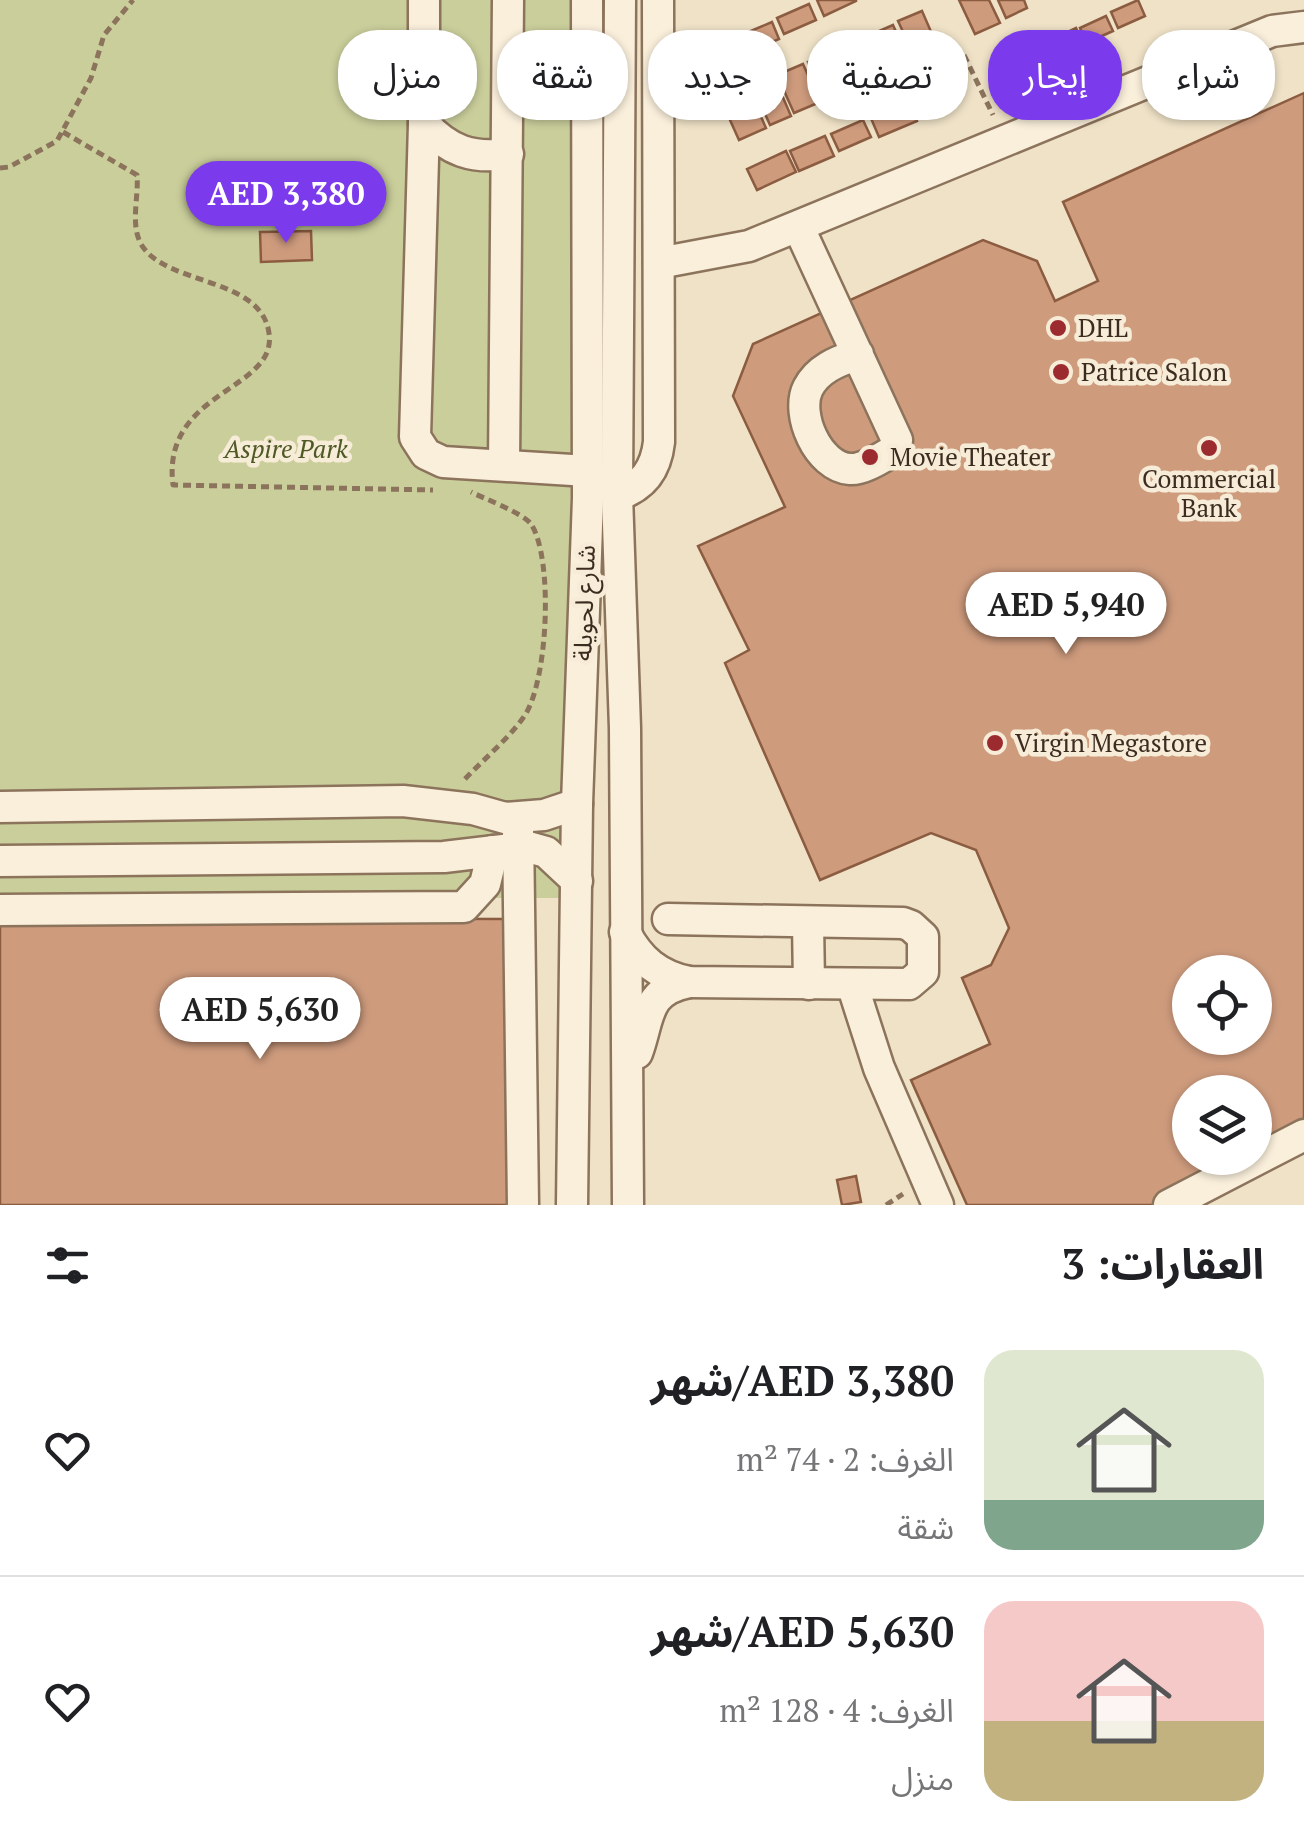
<!DOCTYPE html>
<html lang="ar">
<meta charset="utf-8">
<style>
body{margin:0;font-family:"PT Serif","Noto Sans Arabic",serif;background:#f2f2f2;color:#202124;direction:rtl;height:100vh;display:flex;flex-direction:column;font-size:38px;white-space:nowrap}
*{box-sizing:border-box;margin:0}
p{font-size:32px;color:#757577}
.icon{flex:none;width:55px;height:55px;fill:none;stroke:currentColor;stroke-width:2;stroke-linecap:round;stroke-linejoin:round}
.map{position:relative;height:1205px;overflow:hidden;direction:ltr}
.drawer{display:flex;flex-direction:column;background:#fff;flex:1}
.drawer>*{flex:none}
.hud{position:absolute;left:30px;top:30px;width:1245px;height:90px;direction:rtl;display:flex;gap:20px}
.tools{position:absolute;left:1172px;top:955px;display:grid;gap:20px}
.tools a{display:grid;place-items:center;width:100px;height:100px;border-radius:50%;background:#fff;box-shadow:0 2px 8px #0004;font-size:50px}
.price{position:absolute;translate:-50% -85px;padding:0 22px;border-radius:35px;background:#fff;color:#222;font-size:32px;line-height:65px;filter:drop-shadow(0 2px 5px #0008)}
.price::after{content:'';position:absolute;left:50%;top:60px;width:30px;height:22px;margin-left:-15px;background:inherit;clip-path:polygon(0 0,100% 0,50% 100%)}
.price.selected{background:#7c3aed;color:#fff}
ul{padding:0;list-style:none}
li{display:flex;align-items:center;gap:30px;height:250px;padding:0 40px}
li+li{border-top:2px solid #e0e0e0}
li span{display:grid;place-items:center;flex:none;width:280px;height:200px;border-radius:30px;color:#555}
li>.icon{margin-inline-start:auto}
span .icon{width:120px;height:120px;fill:#fffc;stroke-width:1}
li b{font-size:42px}
h2{display:flex;justify-content:space-between;align-items:center;height:120px;padding:0 40px;font-size:42px}
.tag{padding:0 35px;border-radius:40px;background:#fff;box-shadow:0 2px 8px #0004;font-size:35px;line-height:90px}
.tag.selected{background:#7c3aed;color:#fff}
.map>svg:first-child{display:block}
.green{fill:#cace9b}
.building{fill:#ce9b7d;stroke:#8c5c41;stroke-width:2.5;fill-rule:evenodd}
.lines{fill:none;stroke-linecap:round;stroke-linejoin:round}
.minor-casing{stroke:#8c735c;stroke-width:35}
.path{stroke:#8c735c;stroke-width:5;stroke-dasharray:8 5;stroke-linecap:butt}
.minor{stroke:#faefdb;stroke-width:30}
.poi-dot{fill:#9c2b30;stroke:#f7ecd7;stroke-width:4}
.labels{text-anchor:middle;stroke-width:9;stroke-linejoin:round;paint-order:stroke}
.poi-label{font-size:25px;fill:#3c2c20;stroke:#f7ecd7;text-anchor:start}
.park-label{font-size:25px;font-style:italic;fill:#4e5926;stroke:#f7ecd7}
.street-label{font-size:25px;fill:#3c2c20;stroke:#f7ecd7}
</style>
<div class="map">
<svg width="1304" height="1205" viewBox="0 0 1304 1205">
<rect width="100%" height="100%" fill="#efe2c7"/>
<polygon class="green" points="0,0 574,0 568,898 0,897"/>
<g class="building">
<polygon points="817,0 856,0 856,1 824,16"/>
<polygon points="959,0 989,0 1000,23 975,34"/>
<polygon points="998,0 1024,0 1027,8 1006,18"/>
<polygon points="1138,0 1145,16 1118,28 1111,12"/>
<polygon points="809,4 816,20 784,34 777,18"/>
<polygon points="922,11 939,50 916,60 898,21"/>
<polygon points="1106,16 1113,31 1086,43 1080,28"/>
<polygon points="772,22 779,39 747,53 739,36"/>
<polygon points="893,25 910,63 885,74 868,36"/>
<polygon points="1076,28 1083,43 1059,54 1053,39"/>
<polygon points="864,39 879,75 856,86 840,49"/>
<polygon points="1047,42 1054,57 1031,67 1024,52"/>
<polygon points="835,50 853,90 826,103 808,62"/>
<polygon points="1021,53 1027,66 998,79 992,66"/>
<polygon points="803,64 820,102 794,113 777,75"/>
<polygon points="775,79 791,116 770,125 754,89"/>
<polygon points="942,86 949,102 918,116 911,100"/>
<polygon points="748,88 766,128 739,140 721,100"/>
<path d="M1304,93V1138L1167,1205H967L911,1080L990,1044L962,978L991,965L1009,928L976,850L931,833L820,880L725,663L749,650L698,546L785,507L733,396L753,344L983,240L1037,261L1055,301L1098,281L1063,202ZM1190,972H1255V1038H1190ZM1190,1092H1255V1158H1190Z"/>
<polygon points="907,99 917,121 879,137 870,116"/>
<polygon points="863,120 871,137 839,151 831,134"/>
<polygon points="825,136 834,156 799,171 790,151"/>
<polygon points="786,151 796,172 757,190 747,169"/>
<polygon points="311,231 312,260 261,262 260,232"/>
<polygon points="0,918 520,919 520,1205 0,1205"/>
<polygon points="856,1176 861,1202 842,1205 837,1180"/>
</g>
<g class="lines">
<g class="minor-casing">
<g id="minor">
<polyline points="424,0 424,124 415,437 426,454 443,462 588,471"/>
<polyline points="620,0 617,495 625,728 628,1205"/>
<path d="M424,124C449,151 472,159 508,154"/>
<path d="M799,228L897,440L893,451C881,458 863,470 850,469C818,467 795,414 808,388C818,368 839,361 858,354"/>
<polyline points="659,263 749,246 1272,31 1304,27"/>
<polyline points="504,465 508,0"/>
<path d="M617,495C643,487 656,469 659,442L658,0"/>
<polyline points="0,807 403,801 473,809 505,818 544,815 577,804"/>
<polyline points="518,830 523,1205"/>
<polyline points="0,861 444,857 528,847 546,852 577,881"/>
<polyline points="0,910 464,907 485,884 493,851"/>
<polyline points="808,923 809,984"/>
<path d="M625,932C639,960 659,976 689,982L909,984L923,972V937L911,926L903,923L668,919"/>
<polyline points="852,984 879,1068 938,1205"/>
<path d="M637,1053C650,1018 644,991 689,982"/>
<polyline points="572,1205 577,804 588,498 587,0"/>
<polyline points="1169,1205 1304,1135"/>
</g>
</g>
<g class="path">
<polyline points="964,55 993,115"/>
<path d="M63,132L137,175C139,196 130,224 141,244C165,286 261,276 269,333C278,391 161,390 173,485L433,490"/>
<polyline points="0,168 9,167 57,141 91,78 104,35 133,0"/>
<path d="M465,779C484,759 507,740 523,718C548,685 554,559 531,524C523,513 485,499 471,492"/>
<polyline points="886,1205 903,1194"/>
</g>
<use href="#minor" class="minor"/>
</g>
<g class="poi-dot">
<circle cx="1058" cy="328" r="10"/>
<circle cx="1061" cy="372" r="10"/>
<circle cx="1209" cy="448" r="10"/>
<circle cx="870" cy="457" r="10"/>
<circle cx="995" cy="743" r="10"/>
</g>
<g class="labels">
<g class="poi-label">
<text x="1078" y="337">DHL</text>
<text x="1081" y="381">Patrice Salon</text>
<text x="890" y="466">Movie Theater</text>
<text x="1209" y="488" text-anchor="middle">Commercial<tspan x="1209" dy="29">Bank</tspan></text>
<text x="1015" y="752">Virgin Megastore</text>
</g>
<g class="park-label">
<text x="286" y="458">Aspire Park</text>
</g>
<g class="street-label">
<text transform="translate(584 603) rotate(-88)" y="9">شارع لحويلة</text>
</g>
</g>
</svg>
<div class="tools">
<a><svg class="icon" aria-label="locate" viewBox="0 0 24 24"><circle cx="12" cy="12" r="6"/><path d="M12 2v4M12 18v4M2 12h4M18 12h4"/></svg></a>
<a><svg class="icon" aria-label="layers" viewBox="0 0 24 24"><path d="M12 4l9 5-9 5-9-5zM3 14l9 5 9-5"/></svg></a>
</div>
<b class="price selected" style="left:286px;top:246px">AED 3,380</b>
<b class="price" style="left:1066px;top:657px">AED 5,940</b>
<b class="price" style="left:260px;top:1062px">AED 5,630</b>
<div class="hud">
<a class="tag">شراء</a>
<a class="tag selected">إيجار</a>
<a class="tag">تصفية</a>
<a class="tag">جديد</a>
<a class="tag">شقة</a>
<a class="tag">منزل</a>
</div>
</div>
<section class="drawer">
<h2>العقارات: 3<svg class="icon" aria-label="filters" viewBox="0 0 24 24"><path d="M4 7h16M4 17h16"/><circle cx="9" cy="7" r="2"/><circle cx="15" cy="17" r="2"/></svg></h2>
<ul>
<li><span style="background:linear-gradient(#dfe7d0 75%,#7fa58c 0)"><svg class="icon" aria-label="home" viewBox="0 0 24 24"><path d="M3 11l9-7 9 7M6 9v11h12V9"/></svg></span><div><b>AED 3,380/شهر</b><p>الغرف: 2 · 74 m²</p><p>شقة</p></div><svg class="icon" aria-label="heart" viewBox="0 0 24 24"><path d="M12 20l-8-8c-3-5 5-10 8-4 3-6 11-1 8 4z"/></svg></li>
<li><span style="background:linear-gradient(#f6c9c9 60%,#c2b280 0)"><svg class="icon" aria-label="home" viewBox="0 0 24 24"><path d="M3 11l9-7 9 7M6 9v11h12V9"/></svg></span><div><b>AED 5,630/شهر</b><p>الغرف: 4 · 128 m²</p><p>منزل</p></div><svg class="icon" aria-label="heart" viewBox="0 0 24 24"><path d="M12 20l-8-8c-3-5 5-10 8-4 3-6 11-1 8 4z"/></svg></li>
</ul>
</section>
